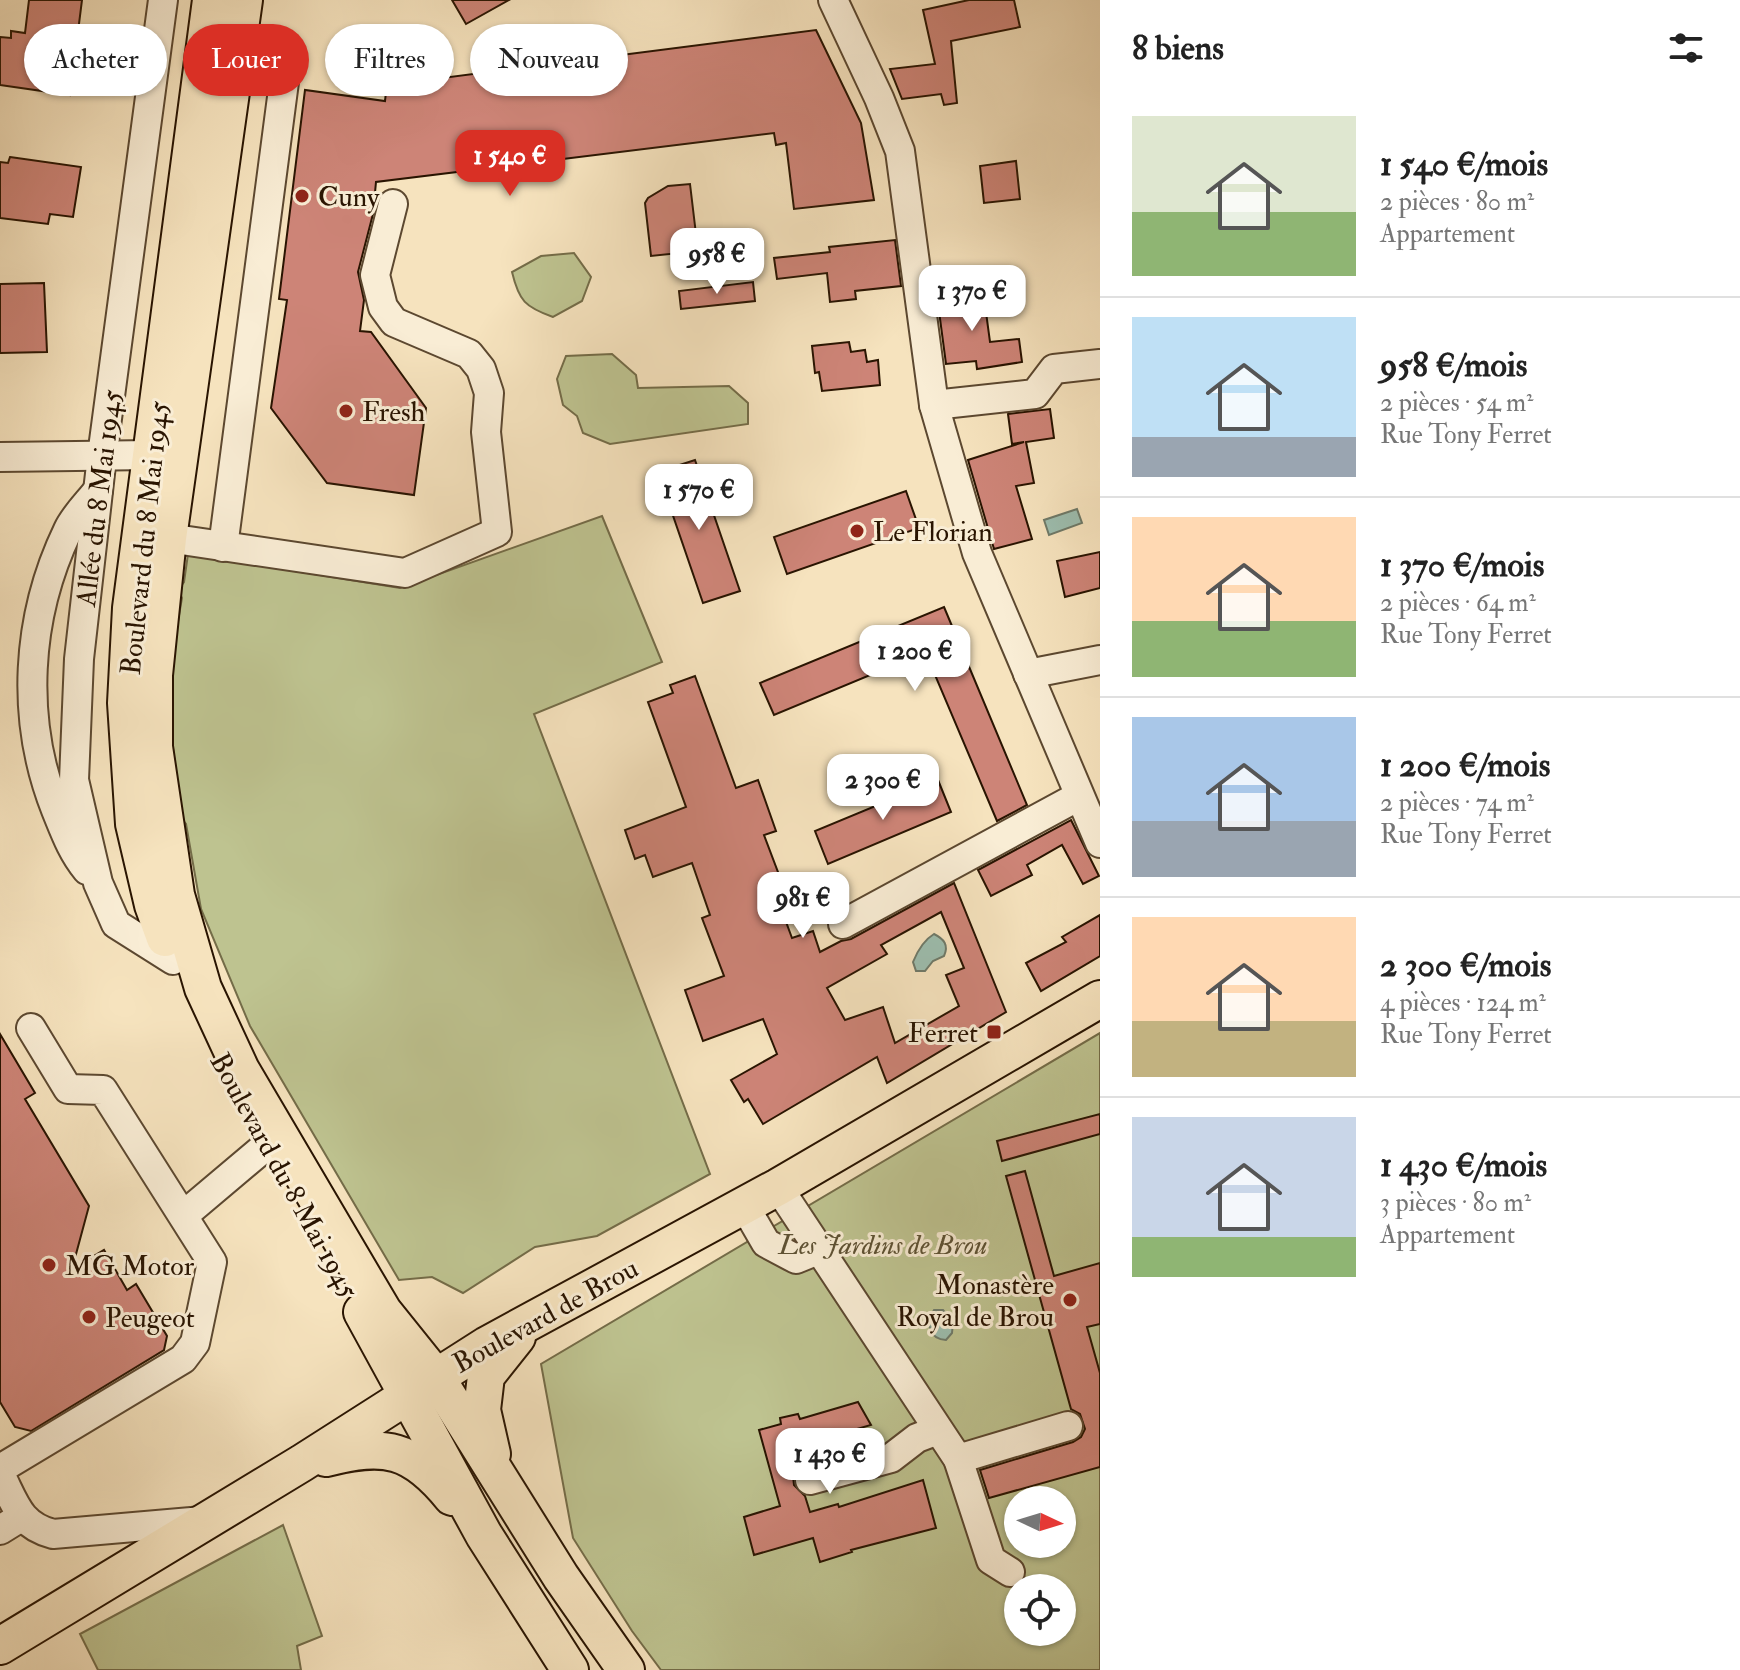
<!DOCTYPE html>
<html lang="fr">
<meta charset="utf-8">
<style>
body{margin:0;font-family:"IM FELL Double Pica",serif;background:#f6f6f6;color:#222;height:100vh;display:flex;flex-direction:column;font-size:30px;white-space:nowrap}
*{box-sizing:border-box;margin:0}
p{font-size:26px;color:#767676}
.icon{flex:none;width:44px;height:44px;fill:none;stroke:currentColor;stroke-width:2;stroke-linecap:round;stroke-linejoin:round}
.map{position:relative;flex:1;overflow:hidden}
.sheet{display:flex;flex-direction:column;background:#fff;width:640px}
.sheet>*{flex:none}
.hud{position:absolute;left:24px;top:24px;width:760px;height:72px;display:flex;gap:16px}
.needle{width:52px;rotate:94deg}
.fabs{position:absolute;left:1004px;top:1486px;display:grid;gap:16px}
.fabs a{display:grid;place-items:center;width:72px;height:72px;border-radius:50%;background:#fff;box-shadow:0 2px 6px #0004;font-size:40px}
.price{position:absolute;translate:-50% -68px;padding:0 18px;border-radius:16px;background:#fff;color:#222;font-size:26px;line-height:52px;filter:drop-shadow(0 2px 4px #0008)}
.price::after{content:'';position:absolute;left:50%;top:48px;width:24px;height:18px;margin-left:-12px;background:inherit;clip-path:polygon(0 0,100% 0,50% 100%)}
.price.current{background:#d93025;color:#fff}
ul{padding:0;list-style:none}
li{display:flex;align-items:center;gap:24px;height:200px;padding:0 32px}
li+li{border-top:2px solid #e0e0e0}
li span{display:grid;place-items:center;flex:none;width:224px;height:160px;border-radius:0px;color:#555}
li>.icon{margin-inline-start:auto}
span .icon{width:96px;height:96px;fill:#fffc;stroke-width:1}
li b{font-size:34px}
h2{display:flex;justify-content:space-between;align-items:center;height:96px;padding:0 32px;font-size:34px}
.pill{padding:0 28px;border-radius:36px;background:#fff;box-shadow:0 2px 6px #0004;font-size:28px;line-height:72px}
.pill.current{background:#d93025;color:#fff}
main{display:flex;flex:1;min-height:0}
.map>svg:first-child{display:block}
.green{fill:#bec390;stroke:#746c48;stroke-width:2;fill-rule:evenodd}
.water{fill:#9dbeaf;stroke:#6f7a69;stroke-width:2}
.building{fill:#cd8477;stroke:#291401;stroke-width:2;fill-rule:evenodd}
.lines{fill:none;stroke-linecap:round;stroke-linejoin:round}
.minor-casing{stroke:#5c4830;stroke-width:32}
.major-casing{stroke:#291401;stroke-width:40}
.minor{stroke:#f9edd5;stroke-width:28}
.major{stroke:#f6e3be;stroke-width:36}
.poi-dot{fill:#8f2418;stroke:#f9edd5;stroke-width:3}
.labels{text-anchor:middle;stroke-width:6;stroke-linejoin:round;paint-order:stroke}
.poi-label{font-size:28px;fill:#291401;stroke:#f9edd5;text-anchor:start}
.street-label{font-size:28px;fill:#291401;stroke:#f9edd5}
.park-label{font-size:28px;font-style:italic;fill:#5d5133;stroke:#f9edd5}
</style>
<main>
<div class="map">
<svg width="1100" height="1670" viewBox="0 0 1100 1670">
<rect width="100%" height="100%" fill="#f6e3be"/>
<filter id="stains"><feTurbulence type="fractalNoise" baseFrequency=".0025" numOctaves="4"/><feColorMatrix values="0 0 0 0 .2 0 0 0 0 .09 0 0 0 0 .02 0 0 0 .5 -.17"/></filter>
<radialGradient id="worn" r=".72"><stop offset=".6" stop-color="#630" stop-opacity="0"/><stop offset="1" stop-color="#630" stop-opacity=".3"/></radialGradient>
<g class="green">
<path d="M574,253L591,277L582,301L553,317C525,307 519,301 512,272L541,256Z"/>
<polygon points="612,354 636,375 638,388 729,386 748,403 748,424 610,444 583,433 577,416 563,405 557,379 566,356"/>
<polygon points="602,516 662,662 534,714 710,1174 597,1236 535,1247 463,1293 432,1277 399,1280 250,1026 201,909 186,824 181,818 169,713 173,650 182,598 178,590 184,582 188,554 400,588"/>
<path d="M1100,1033V1670H661L632,1631L573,1538L541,1364ZM1018,1500H1062V1544H1018ZM1018,1588H1062V1632H1018Z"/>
<polygon points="283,1525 322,1636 297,1646 301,1670 98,1670 80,1634"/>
</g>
<g class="water">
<polygon points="1077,509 1082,523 1049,535 1044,520"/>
<path d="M934,934C944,939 949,945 944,956L933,961L925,971H916L913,962C917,952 924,940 934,934Z"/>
<path d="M934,1310H943L953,1322L952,1333L946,1340C929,1339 925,1323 934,1310Z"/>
</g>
<g class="building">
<polygon points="29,0 82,0 70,95 0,85 0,37 11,38 11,31 25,33"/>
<polygon points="452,0 509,0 466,24"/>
<polygon points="969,0 1014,0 1020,27 951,41 957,103 944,105 941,94 902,99 890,69 935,64 923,10"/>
<polygon points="816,30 861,123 874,200 794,209 786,143 776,145 774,133 376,182 373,214 358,272 364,300 360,331 371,332 426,408 414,495 327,483 271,408 287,300 279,299 305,90 385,101 387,83 410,81 409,71 433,68 435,79"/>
<polygon points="10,157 81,167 73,217 50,214 48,224 0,218 0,162 8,163"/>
<polygon points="1016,161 1020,199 984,203 980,166"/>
<polygon points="690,184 698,251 651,256 645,203 648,198 668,186"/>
<polygon points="895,240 901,286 855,291 856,299 830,302 827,273 777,279 774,258 830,252 829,247"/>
<polygon points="753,282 755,301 681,309 679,291"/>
<polygon points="44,283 47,352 0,353 0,284"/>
<polygon points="983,290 990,342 1019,339 1022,362 977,369 976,361 946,364 937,296"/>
<polygon points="849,342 851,352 865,350 867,362 878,360 880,385 822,391 819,372 815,373 812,346"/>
<polygon points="1050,409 1054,438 1026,442 1034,483 1016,486 1032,539 994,549 968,460 1024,442 1012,444 1008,414"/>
<polygon points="695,460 740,591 703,603 658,472"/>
<polygon points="906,491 919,528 787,574 774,537"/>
<polygon points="1100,552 1100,588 1065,597 1057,561"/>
<polygon points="944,607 1027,805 997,821 927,656 925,657 923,653 774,715 760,683"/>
<path d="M695,676L736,788L758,780L776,831L764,835L784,888L775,892L792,938L813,931L820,952L841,941L851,939L954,883L1006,1012L887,1083L877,1057L763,1124L748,1099L744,1102L731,1080L777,1054L763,1019L703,1041L685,990L724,976L702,918L710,915L692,863L653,877L645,855L635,859L625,830L686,807L648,702L673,693L670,685ZM941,912L964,968L946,975L959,1006L895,1043L883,1007L845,1020L827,988L887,954L881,945Z"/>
<polygon points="938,780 951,812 828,864 815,831"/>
<polygon points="1071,820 1099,876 1083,884 1062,845 1027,865 1032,875 991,896 978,870"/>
<polygon points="1100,915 1100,956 1041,991 1026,963 1066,942 1062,937"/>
<polygon points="0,1034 35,1093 25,1099 89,1206 72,1269 104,1250 127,1290 136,1284 167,1336 164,1350 31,1431 15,1427 0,1402"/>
<polygon points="1100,1114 1100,1134 1002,1161 997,1141"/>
<polygon points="1025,1171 1054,1276 1100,1263 1100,1324 1087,1327 1100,1373 1100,1467 989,1498 980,1470 1073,1442 1081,1437 1085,1429 1080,1414 1071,1409 1006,1176"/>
<polygon points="858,1402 871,1425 791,1448 797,1469 793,1476 794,1485 805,1496 810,1512 838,1504 839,1507 923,1480 936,1528 851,1550 852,1552 820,1562 813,1538 754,1555 744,1517 780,1506 759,1430 781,1424 780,1418 798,1414 800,1419"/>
</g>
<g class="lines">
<g class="minor-casing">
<g id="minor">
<polyline points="163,0 102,456 79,659 74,780 98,883 116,924 173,960"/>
<polyline points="833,0 879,98 900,151 934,405 977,553 1100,843"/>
<polyline points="934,405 1035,394 1054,369 1100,364"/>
<polyline points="0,457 151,455"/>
<polyline points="168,538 405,573 497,532 486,432 489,393 481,369 469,354 394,322 383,307 375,275 393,204"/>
<polyline points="223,547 284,82"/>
<polyline points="1028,674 1100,660"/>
<path d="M87,870C72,852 65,832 56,810C20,719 26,617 68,530C75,515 88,503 98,490"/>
<polyline points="843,924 1079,796"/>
<polyline points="778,1187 958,1459 991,1560 1010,1572"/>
<polyline points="744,1205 766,1243 796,1259 818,1250"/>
<polyline points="184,1215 267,1145"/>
<polyline points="958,1459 1068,1426"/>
<polyline points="0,1469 183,1359 195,1343 212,1262 103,1090 68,1089 31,1028"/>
<path d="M0,1474C15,1503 19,1525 53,1534L203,1521"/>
<polyline points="810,1480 891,1458 917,1438 938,1430"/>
<polyline points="0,1530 21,1517"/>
</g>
</g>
<g class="major-casing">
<g id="major">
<polyline points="244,0 168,538 154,675 154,747 176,895 203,988 241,1070 383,1311 436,1377 561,1577 626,1670"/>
<polyline points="165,938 153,905 134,824 126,703 131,608 211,0"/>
<polyline points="362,1312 484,1535 570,1670"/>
<polyline points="492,1454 482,1410 486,1376 517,1337"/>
<path d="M326,1458C385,1443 412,1448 452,1497"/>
<polyline points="0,1646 302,1463 487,1345 778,1187 1100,999"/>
</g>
</g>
<use href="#minor" class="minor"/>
<use href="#major" class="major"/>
</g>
<g class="poi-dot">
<circle cx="302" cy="196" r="8"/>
<circle cx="346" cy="411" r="8"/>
<circle cx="857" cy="531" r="8"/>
<rect x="986" y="1024" width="16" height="16" rx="4"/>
<circle cx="49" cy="1265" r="8"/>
<circle cx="1070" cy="1300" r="8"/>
<circle cx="89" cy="1317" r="8"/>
</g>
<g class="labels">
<g class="poi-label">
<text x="318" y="206">Cuny</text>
<text x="362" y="421">Fresh</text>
<text x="873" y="541">Le Florian</text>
<text x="978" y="1042" text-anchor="end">Ferret</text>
<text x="65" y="1275">MG Motor</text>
<text x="1054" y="1294" text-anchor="end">Monastère<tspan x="1054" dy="32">Royal de Brou</tspan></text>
<text x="105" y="1327">Peugeot</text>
</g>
<g class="street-label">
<text transform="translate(98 498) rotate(-83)" y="10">Allée du 8 Mai 1945</text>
<text transform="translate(144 538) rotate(-84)" y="10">Boulevard du 8 Mai 1945</text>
<text transform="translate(285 1175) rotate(61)" y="10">Boulevard du 8 Mai 1945</text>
<text transform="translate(545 1315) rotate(-29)" y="10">Boulevard de Brou</text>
</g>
<g class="park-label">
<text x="883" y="1254">Les Jardins de Brou</text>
</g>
</g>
<rect width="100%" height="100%" filter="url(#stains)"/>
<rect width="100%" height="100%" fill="url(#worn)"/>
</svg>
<div class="fabs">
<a><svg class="needle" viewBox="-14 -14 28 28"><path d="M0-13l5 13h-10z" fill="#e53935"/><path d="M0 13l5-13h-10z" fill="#767676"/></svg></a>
<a><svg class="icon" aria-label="locate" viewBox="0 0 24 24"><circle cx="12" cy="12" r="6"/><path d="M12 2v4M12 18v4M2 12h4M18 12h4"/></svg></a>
</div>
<b class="price current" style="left:510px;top:198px">1 540 €</b>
<b class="price" style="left:717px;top:296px">958 €</b>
<b class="price" style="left:972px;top:333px">1 370 €</b>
<b class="price" style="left:699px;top:532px">1 570 €</b>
<b class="price" style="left:915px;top:693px">1 200 €</b>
<b class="price" style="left:883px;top:822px">2 300 €</b>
<b class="price" style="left:803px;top:940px">981 €</b>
<b class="price" style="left:830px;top:1496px">1 430 €</b>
<div class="hud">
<a class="pill">Acheter</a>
<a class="pill current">Louer</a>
<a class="pill">Filtres</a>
<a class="pill">Nouveau</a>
</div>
</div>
<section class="sheet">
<h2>8 biens<svg class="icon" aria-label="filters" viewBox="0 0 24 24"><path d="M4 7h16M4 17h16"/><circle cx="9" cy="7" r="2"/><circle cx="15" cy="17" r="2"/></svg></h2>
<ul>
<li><span style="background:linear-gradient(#dfe7d0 60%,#8fb573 0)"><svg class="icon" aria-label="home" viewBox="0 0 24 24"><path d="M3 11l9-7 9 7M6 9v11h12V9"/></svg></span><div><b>1 540 €/mois</b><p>2 pièces · 80 m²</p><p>Appartement</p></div></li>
<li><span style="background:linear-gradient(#bfe0f5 75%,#9aa5b1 0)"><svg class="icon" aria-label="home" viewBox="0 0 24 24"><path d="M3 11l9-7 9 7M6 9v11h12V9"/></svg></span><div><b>958 €/mois</b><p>2 pièces · 54 m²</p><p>Rue Tony Ferret</p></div></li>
<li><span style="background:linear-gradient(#ffd9b3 65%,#8fb573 0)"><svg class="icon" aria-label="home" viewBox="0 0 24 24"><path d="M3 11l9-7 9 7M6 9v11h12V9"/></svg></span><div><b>1 370 €/mois</b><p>2 pièces · 64 m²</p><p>Rue Tony Ferret</p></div></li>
<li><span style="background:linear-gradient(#a9c7e8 65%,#9aa5b1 0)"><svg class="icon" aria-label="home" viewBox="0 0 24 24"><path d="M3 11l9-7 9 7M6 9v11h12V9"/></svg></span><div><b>1 200 €/mois</b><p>2 pièces · 74 m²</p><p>Rue Tony Ferret</p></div></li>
<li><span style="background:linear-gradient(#ffd9b3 65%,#c2b280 0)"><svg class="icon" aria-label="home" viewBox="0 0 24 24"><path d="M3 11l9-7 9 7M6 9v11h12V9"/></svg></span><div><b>2 300 €/mois</b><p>4 pièces · 124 m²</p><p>Rue Tony Ferret</p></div></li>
<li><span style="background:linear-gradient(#c9d6e8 75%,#8fb573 0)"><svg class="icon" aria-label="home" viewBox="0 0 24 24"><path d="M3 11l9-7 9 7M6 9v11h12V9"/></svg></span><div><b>1 430 €/mois</b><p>3 pièces · 80 m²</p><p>Appartement</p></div></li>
</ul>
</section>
</main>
